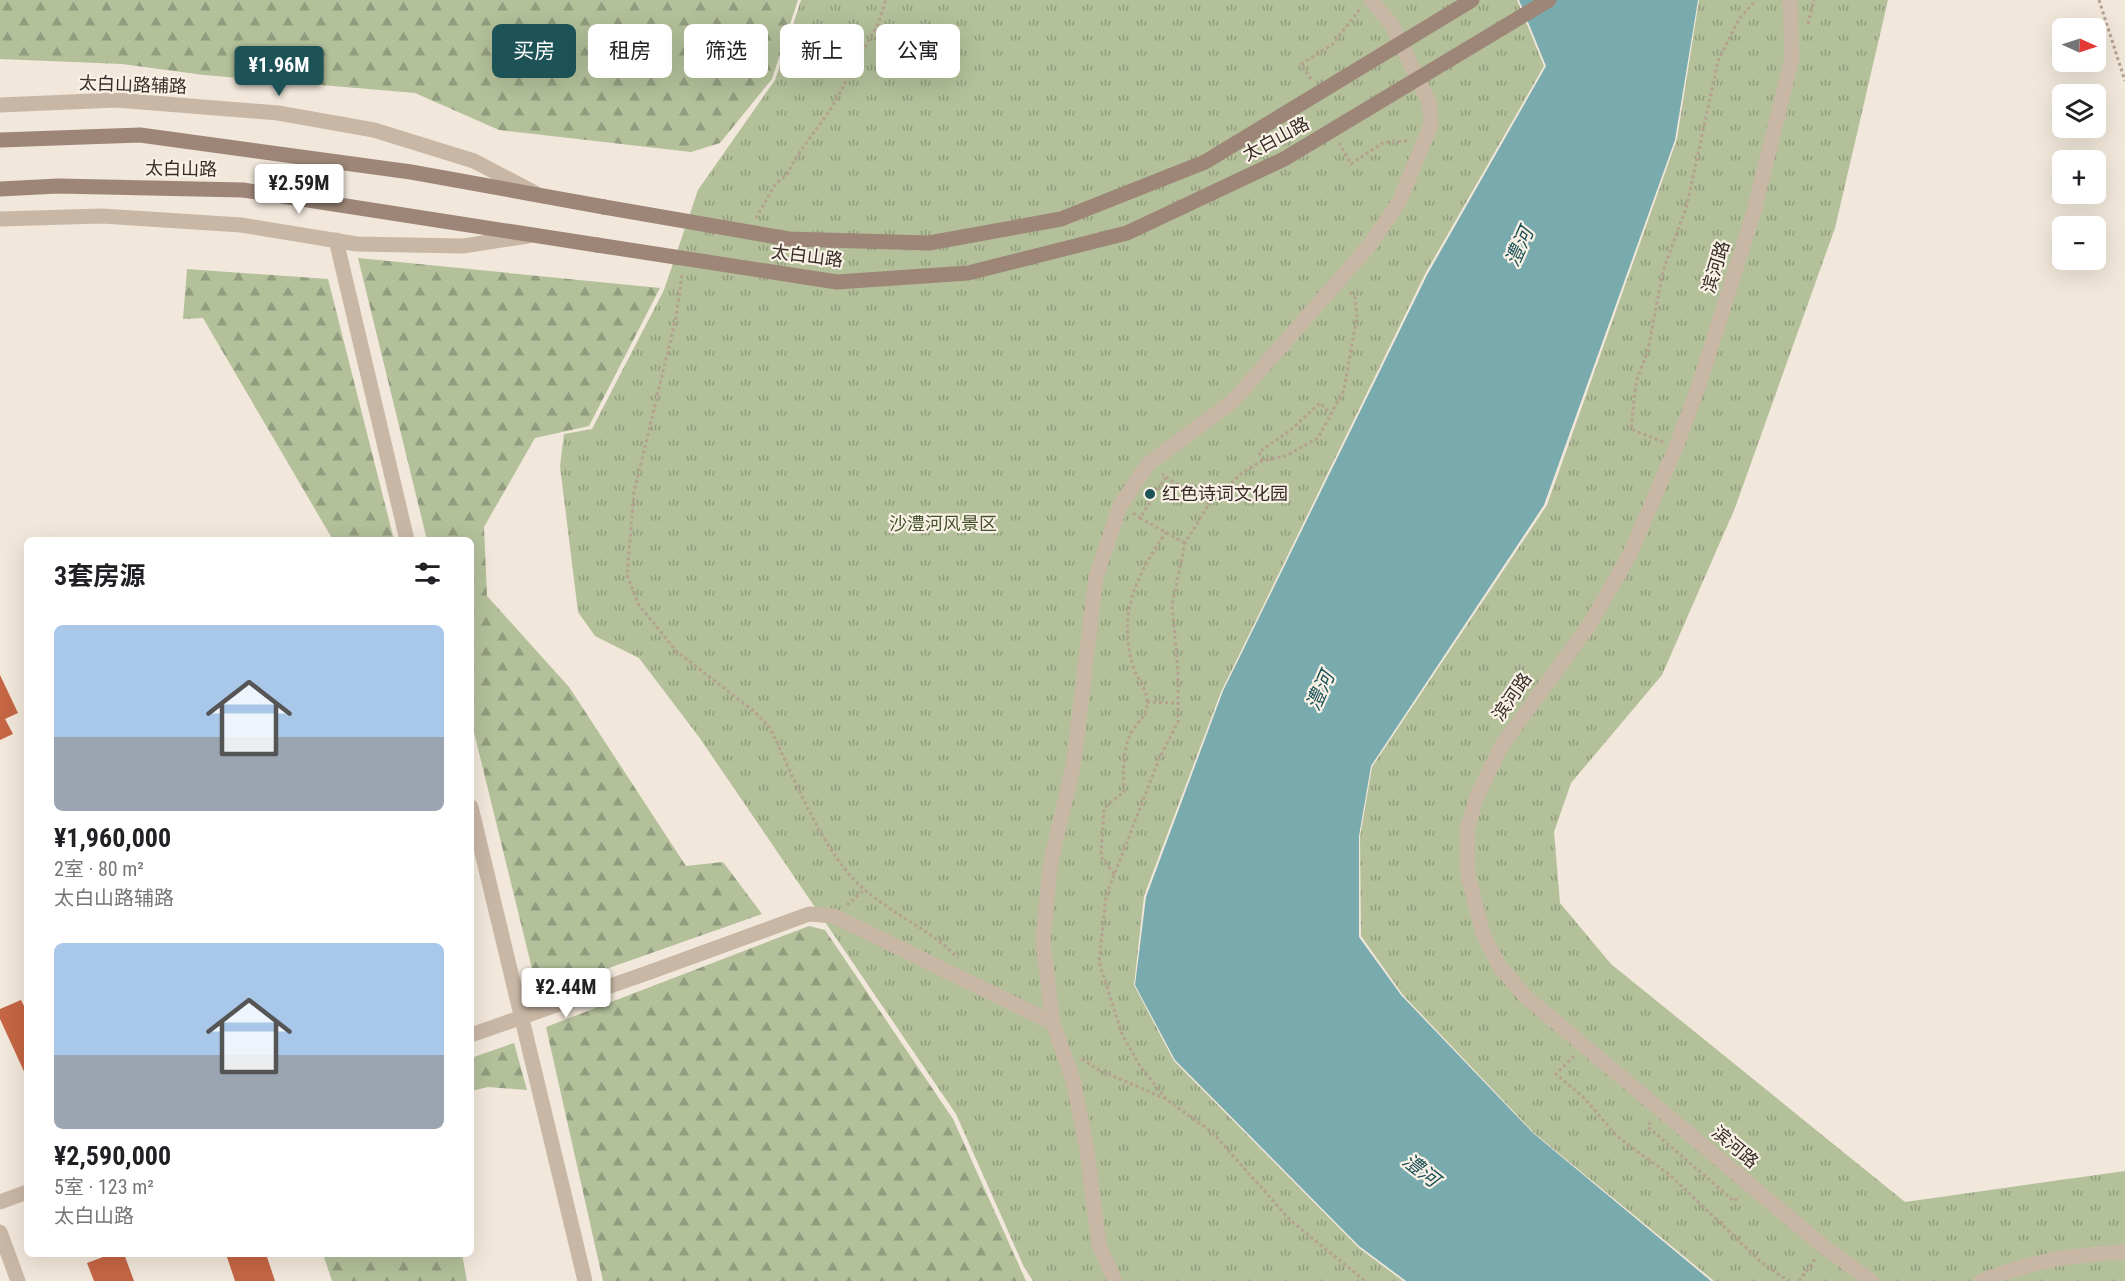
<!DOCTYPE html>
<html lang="zh">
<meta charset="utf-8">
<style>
body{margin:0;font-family:"Roboto Condensed","Noto Sans SC",sans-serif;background:#f2f2f2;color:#202124;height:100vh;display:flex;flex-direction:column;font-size:22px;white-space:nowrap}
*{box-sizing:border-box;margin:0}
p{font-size:20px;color:#757577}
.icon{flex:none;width:33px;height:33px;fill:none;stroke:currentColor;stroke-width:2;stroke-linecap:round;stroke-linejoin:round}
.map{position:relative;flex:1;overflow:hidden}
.drawer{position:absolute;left:24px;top:537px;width:450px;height:720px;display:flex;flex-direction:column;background:#fff;border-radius:9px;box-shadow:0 6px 24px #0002}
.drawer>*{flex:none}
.banner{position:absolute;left:492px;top:24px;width:570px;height:54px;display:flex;gap:12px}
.needle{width:39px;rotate:93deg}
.tools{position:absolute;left:2052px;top:18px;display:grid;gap:12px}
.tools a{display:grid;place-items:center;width:54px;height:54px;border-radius:9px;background:#fff;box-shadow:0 6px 24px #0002;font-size:30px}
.price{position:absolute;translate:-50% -51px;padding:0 14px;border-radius:6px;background:#fff;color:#222;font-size:20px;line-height:39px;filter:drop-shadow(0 2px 3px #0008)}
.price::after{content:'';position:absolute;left:50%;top:36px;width:18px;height:14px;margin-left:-9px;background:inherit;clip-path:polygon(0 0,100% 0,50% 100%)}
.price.current{background:#1d5257;color:#fff}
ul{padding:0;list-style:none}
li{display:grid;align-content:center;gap:12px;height:318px;padding:0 30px}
li span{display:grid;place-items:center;height:186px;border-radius:9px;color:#555}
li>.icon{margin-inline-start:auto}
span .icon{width:108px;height:108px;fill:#fffc;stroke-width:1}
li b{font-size:26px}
h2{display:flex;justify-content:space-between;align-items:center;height:72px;padding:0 30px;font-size:26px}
.tag{padding:0 21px;border-radius:9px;background:#fff;box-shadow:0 6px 24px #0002;font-size:21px;line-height:54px}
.tag.current{background:#1d5257;color:#fff}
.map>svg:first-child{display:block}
.forest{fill:url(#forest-firs)}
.park{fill:url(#park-tufts)}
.water{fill:#79abae}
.building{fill:#c56644}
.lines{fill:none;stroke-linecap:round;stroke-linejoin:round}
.path{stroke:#b5a190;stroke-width:3;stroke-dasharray:3 3;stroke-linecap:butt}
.minor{stroke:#c9b7a6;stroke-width:15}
.tertiary{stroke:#c9b7a6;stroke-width:15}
.secondary{stroke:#9d8677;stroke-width:15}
.secondary-bridge{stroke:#9d8677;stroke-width:15}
.poi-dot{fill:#1d5257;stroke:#f9f1e6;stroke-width:2}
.labels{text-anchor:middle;stroke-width:4.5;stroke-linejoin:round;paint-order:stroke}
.street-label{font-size:18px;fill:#352c27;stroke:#f9f1e6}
.poi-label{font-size:18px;fill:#352c27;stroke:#f9f1e6;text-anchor:start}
.park-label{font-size:18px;fill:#44532b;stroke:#f9f1e6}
.water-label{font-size:20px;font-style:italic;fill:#1d5257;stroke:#f9f1e6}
</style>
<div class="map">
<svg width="2125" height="1281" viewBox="0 0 2125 1281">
<defs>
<pattern id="forest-firs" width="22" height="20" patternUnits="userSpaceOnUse" patternTransform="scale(1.5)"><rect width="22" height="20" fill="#b3c09a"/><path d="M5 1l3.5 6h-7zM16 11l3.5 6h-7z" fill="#929c7e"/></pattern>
<pattern id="park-tufts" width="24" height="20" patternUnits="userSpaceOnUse" patternTransform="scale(1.5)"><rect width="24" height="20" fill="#b3c09a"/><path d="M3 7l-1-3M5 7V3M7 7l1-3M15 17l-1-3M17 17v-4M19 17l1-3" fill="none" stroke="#929c7e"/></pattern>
</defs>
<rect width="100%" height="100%" fill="#f1e7da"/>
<g class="forest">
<polygon points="0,0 798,0 772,79 720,143 691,152 499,130 415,93 204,75 122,64 0,59"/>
<polygon points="358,258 660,288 589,426 535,438 484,527 487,596 569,687 686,866 723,862 762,914 538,993 471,720 471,540 427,540"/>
<polygon points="187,269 328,279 394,540 333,540 203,318 183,319"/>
<polygon points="809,926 825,930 953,1119 1026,1281 603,1281 546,1027"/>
<polygon points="514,1043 527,1090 488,1087 471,1091 471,1058"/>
<polygon points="323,1254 462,1254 467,1281 332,1281"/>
</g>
<g class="park">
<polygon points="801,0 1517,0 1544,66 1425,274 1221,692 1144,896 1134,985 1174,1061 1359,1248 1403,1281 1033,1281 1024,1267 956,1114 699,737 639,658 595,636 578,612 560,466 564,434 592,429 664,290 698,190 775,80"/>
<polygon points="1699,0 1888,0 1835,228 1735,508 1662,675 1571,783 1554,832 1560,903 1611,964 1905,1202 2125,1171 2125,1281 1714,1281 1534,1133 1403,995 1361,936 1360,837 1372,767 1547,505 1677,139"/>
</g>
<polygon class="water" points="1519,0 1698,0 1675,140 1544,505 1371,766 1359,836 1359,937 1401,995 1533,1133 1711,1281 1406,1281 1359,1246 1175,1060 1135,985 1146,897 1223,691 1427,275 1546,66"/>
<g class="building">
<polygon points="0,675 18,713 5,719 13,734 0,740"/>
<polygon points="21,1000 27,1012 27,1078 0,1019 0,1009"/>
<polygon points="111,1254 124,1254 134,1281 94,1281 87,1263"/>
<polygon points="226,1254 266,1254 275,1281 235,1281"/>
</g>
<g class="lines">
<g class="path">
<polyline points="2099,0 2125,81"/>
<polyline points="1808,24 1814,0"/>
<polyline points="1311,79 1301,64 1332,45 1360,9"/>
<polyline points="1339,143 1351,164 1384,142 1409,141"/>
<polyline points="756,218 776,183 787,175 797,156 830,110 878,24 886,0"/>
<path d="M682,275L676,318L634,492L627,575L639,605L676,651L755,712L770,728C792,774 826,859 865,890C894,915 931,930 958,958"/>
<polyline points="1350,292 1355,298 1357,315 1344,390 1318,438 1286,456 1262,461 1243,472 1209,504 1185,543 1172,605 1178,671 1178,722 1159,759 1106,896 1099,962 1122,1034 1140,1066 1167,1100 1212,1132 1290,1220 1365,1281"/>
<polyline points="1663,442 1631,429 1636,382 1648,350 1663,271 1687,205 1718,61 1739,19 1756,0"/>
<polyline points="1262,461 1259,452 1288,432 1320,403 1331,414"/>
<polyline points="1166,477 1209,504"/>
<polyline points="1133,513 1140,518 1166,477 1162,474"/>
<polyline points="1140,518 1185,543"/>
<polyline points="1147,702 1178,703"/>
<path d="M1114,874L1101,857L1104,808L1124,792C1123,774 1123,753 1129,737C1133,726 1147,717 1147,705C1148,689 1138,681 1133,666C1117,613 1137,575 1166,532"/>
<polyline points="847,905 864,890"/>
<polyline points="1574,1056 1556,1074 1583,1097 1618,1137 1671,1176 1761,1262 1788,1281"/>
<polyline points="1082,1059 1097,1069 1166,1099"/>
<polyline points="1650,1122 1648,1127 1734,1201 1740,1196"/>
<polyline points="1799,1281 1816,1258"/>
</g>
<g class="minor">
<polyline points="1790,0 1792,58 1754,211 1699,385 1676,447 1629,556 1588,627 1502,745 1477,796 1467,830 1468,875 1483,934 1500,967 1526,997 1824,1247 1871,1281"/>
<polyline points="0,105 116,100 278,113 374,130 474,161 535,193"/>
<polyline points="0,219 102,216 241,225 357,244 463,246 528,236"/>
<polyline points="336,240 407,540"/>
<polyline points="471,807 585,1281"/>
<polyline points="650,972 809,914 834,916 1053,1023"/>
<polyline points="1115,1281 1099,1245 1087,1150 1073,1080 1053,1023 1043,942 1050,865 1073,767 1096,577 1120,506 1148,464 1233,401 1369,246 1399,202 1431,124 1429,102 1392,25 1371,0"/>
<path d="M1981,1281C2034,1261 2068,1255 2125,1252"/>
</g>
<g class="tertiary">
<polyline points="471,1035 650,972"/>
<polyline points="0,1202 27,1192"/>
<polyline points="0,1232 18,1281"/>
</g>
<g class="secondary">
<polyline points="0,140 140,135 411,172 604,207"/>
<polyline points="0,189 58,186 243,190 597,245"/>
</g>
<g class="secondary-bridge">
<polyline points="604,207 789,239 929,243 1061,219 1205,162 1472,0"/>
<polyline points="597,245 837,282 968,273 1127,233 1284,159 1549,0"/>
</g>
</g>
<circle class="poi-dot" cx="1150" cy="494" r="6"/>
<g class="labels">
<g class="street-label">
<text transform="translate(133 85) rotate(2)" y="6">太白山路辅路</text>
<text transform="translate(1276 139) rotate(-28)" y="6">太白山路</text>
<text transform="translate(181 169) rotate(1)" y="6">太白山路</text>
<text transform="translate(807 256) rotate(7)" y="6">太白山路</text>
<text transform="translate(1716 267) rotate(-73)" y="6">滨河路</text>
<text transform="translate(1512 697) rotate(-55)" y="6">滨河路</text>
<text transform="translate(1735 1147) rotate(40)" y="6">滨河路</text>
</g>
<g class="poi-label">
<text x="1162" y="500">红色诗词文化园</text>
</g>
<g class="park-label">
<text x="943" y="530">沙澧河风景区</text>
</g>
<g class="water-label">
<text transform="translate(1519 247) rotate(-66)" y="7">澧河</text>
<text transform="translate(1320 691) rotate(-66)" y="7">澧河</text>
<text transform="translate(1421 1170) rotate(38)" y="7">澧河</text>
</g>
</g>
</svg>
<div class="tools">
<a><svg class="needle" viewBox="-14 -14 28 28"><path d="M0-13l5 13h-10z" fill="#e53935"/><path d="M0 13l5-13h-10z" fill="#757577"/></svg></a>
<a><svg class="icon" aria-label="layers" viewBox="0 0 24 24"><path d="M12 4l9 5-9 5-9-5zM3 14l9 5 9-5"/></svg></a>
<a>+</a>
<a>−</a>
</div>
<b class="price current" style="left:279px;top:97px">¥1.96M</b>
<b class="price" style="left:299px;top:215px">¥2.59M</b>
<b class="price" style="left:566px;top:1019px">¥2.44M</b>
<div class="banner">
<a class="tag current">买房</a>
<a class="tag">租房</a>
<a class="tag">筛选</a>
<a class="tag">新上</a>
<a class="tag">公寓</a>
</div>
<section class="drawer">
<h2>3套房源<svg class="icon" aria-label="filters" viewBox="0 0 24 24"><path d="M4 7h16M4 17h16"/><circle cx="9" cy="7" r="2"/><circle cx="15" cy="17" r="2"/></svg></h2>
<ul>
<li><span style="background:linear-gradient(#a9c7e8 60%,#9aa5b1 0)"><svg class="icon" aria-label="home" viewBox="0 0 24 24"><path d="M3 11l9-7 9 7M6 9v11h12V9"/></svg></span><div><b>¥1,960,000</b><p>2室 · 80 m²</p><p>太白山路辅路</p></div></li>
<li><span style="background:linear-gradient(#a9c7e8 60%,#9aa5b1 0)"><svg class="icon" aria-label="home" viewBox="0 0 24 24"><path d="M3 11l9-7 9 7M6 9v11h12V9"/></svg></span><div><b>¥2,590,000</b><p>5室 · 123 m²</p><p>太白山路</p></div></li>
</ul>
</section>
</div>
